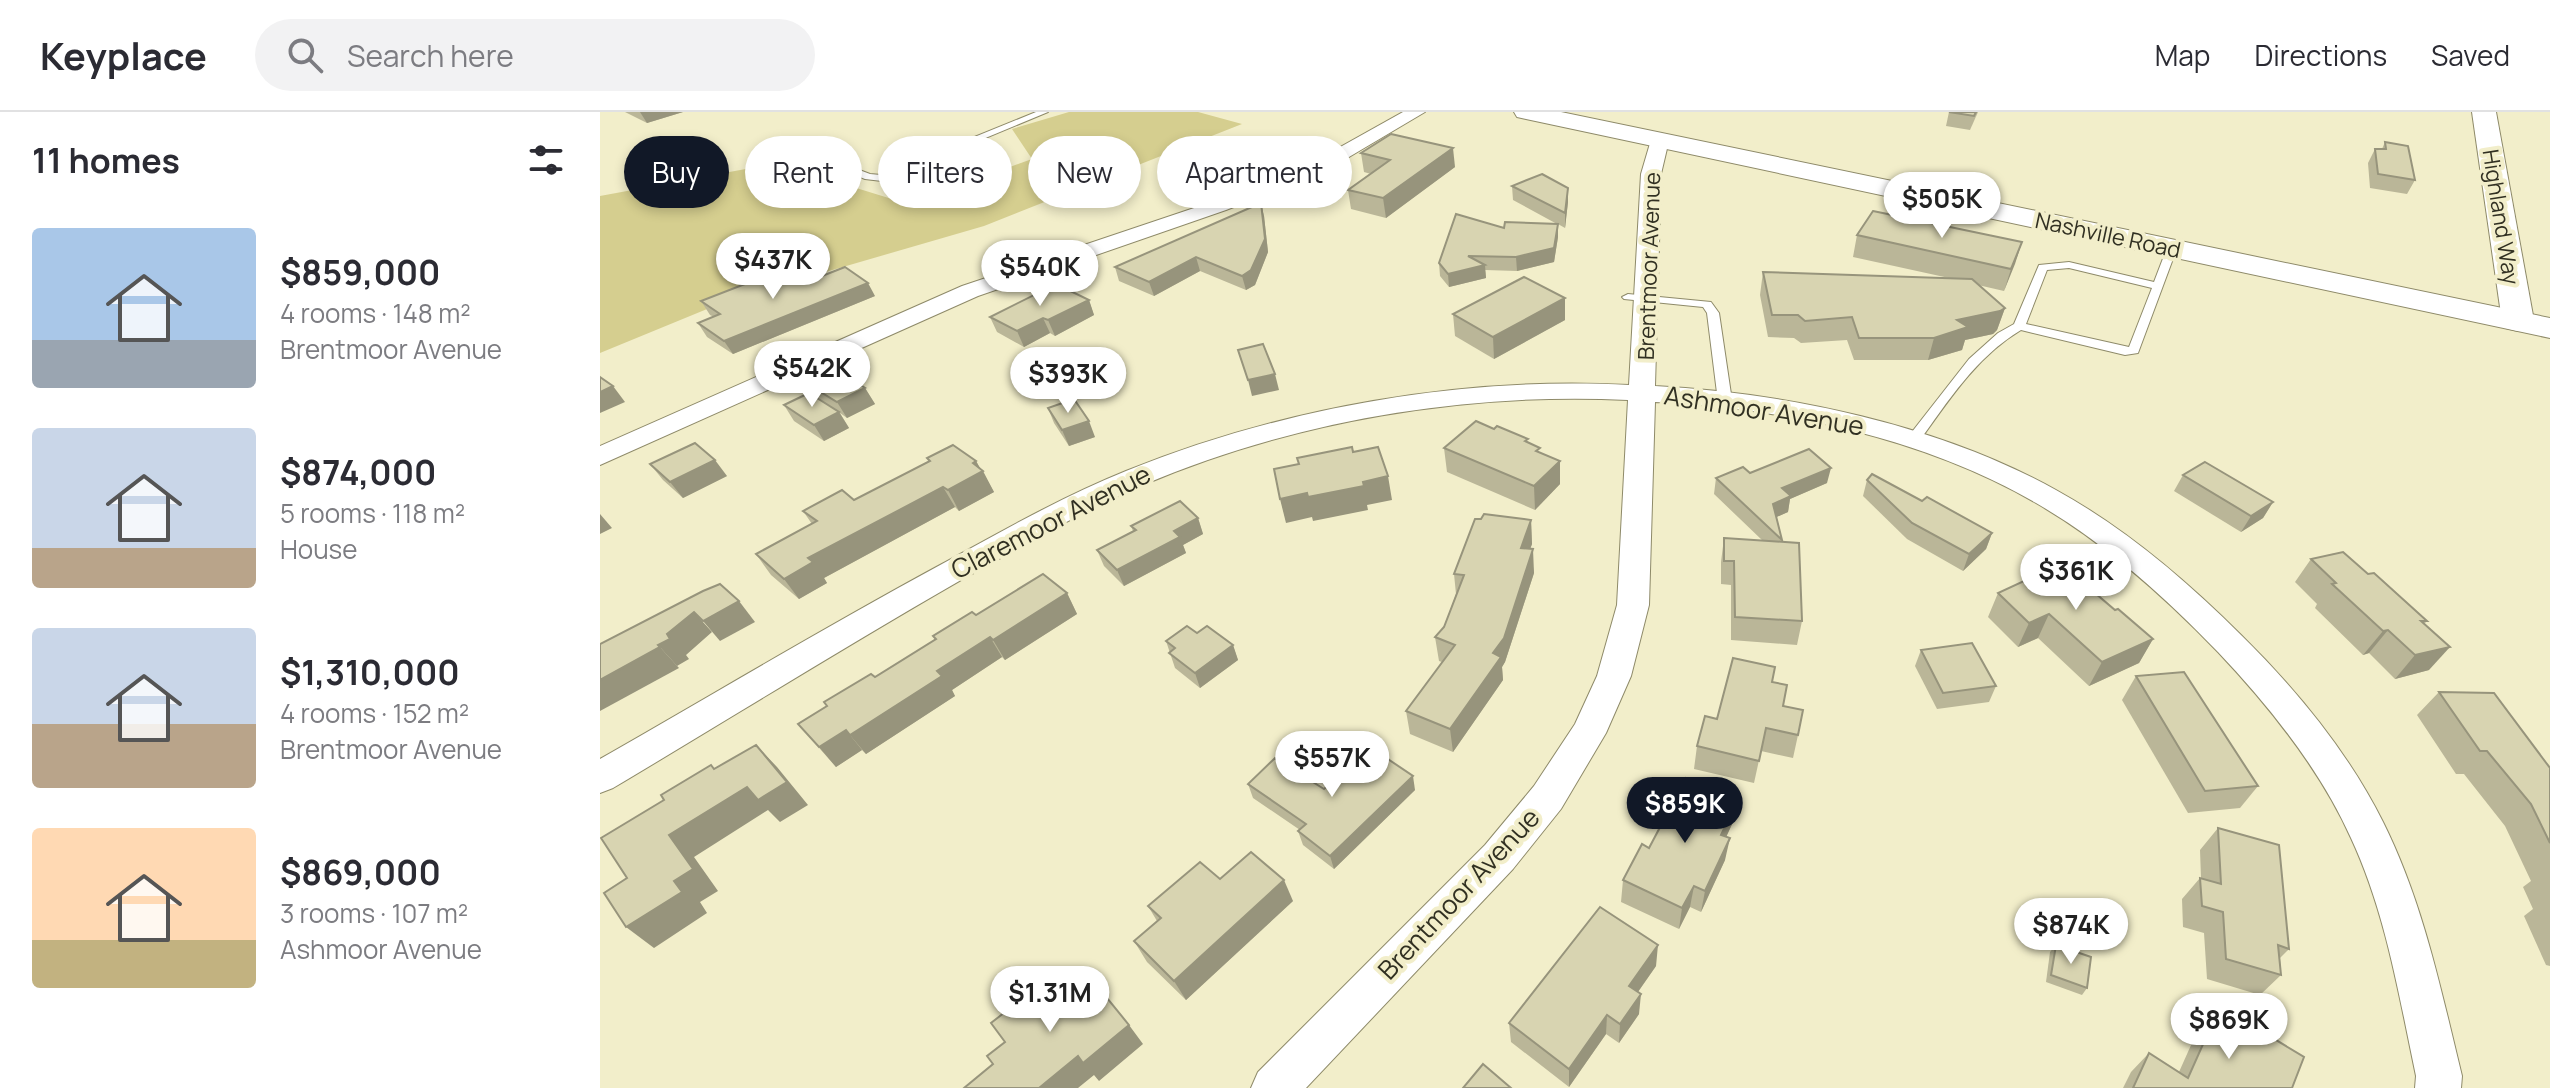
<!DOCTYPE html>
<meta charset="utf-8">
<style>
body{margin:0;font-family:Manrope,sans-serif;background:#f2f2f3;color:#2b2b33;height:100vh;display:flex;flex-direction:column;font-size:30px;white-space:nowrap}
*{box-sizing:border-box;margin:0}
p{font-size:26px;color:#7c7c81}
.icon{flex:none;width:44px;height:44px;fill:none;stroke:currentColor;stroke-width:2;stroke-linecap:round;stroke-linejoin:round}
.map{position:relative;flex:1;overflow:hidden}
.side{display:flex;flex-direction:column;background:#fff;width:600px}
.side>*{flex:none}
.top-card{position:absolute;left:24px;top:24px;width:760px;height:72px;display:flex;gap:16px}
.price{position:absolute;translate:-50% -68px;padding:0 18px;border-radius:28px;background:#fff;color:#222;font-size:26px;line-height:52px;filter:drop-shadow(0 2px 4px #0008)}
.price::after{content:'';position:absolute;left:50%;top:48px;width:24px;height:18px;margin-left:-12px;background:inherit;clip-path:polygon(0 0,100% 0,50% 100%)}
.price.active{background:#111827;color:#fff}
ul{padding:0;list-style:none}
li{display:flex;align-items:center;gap:24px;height:200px;padding:0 32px}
li span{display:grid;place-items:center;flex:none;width:224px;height:160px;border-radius:8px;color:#555}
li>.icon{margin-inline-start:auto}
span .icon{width:96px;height:96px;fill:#fffc;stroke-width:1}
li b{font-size:34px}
h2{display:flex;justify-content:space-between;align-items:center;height:96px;padding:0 32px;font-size:34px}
.tag{padding:0 28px;border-radius:36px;background:#fff;box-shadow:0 4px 12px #0003;font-size:28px;line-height:72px}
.tag.active{background:#111827;color:#fff}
header{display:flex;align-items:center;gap:48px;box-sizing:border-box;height:112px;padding:0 40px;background:#fff;border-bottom:2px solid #e1e1e2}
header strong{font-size:38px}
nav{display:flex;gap:44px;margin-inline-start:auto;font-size:28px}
.search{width:560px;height:72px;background:#f2f2f3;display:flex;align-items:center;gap:20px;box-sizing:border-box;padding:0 28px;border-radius:44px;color:#7c7c81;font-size:30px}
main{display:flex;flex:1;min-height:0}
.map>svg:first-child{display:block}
.green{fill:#d5ce8f}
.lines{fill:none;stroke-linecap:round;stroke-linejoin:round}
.lane-casing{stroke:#8e8a69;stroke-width:2}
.street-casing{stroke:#8e8a69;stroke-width:2}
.secondary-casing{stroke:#8e8a69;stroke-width:2}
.primary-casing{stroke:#8e8a69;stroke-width:2}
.lane{fill:#fff;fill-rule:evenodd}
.street{fill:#fff;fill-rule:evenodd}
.secondary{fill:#fff;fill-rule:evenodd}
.primary{fill:#fff;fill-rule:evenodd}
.wall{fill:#bab698}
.shaded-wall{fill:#97947c}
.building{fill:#d8d4b1;stroke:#97947c;stroke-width:2}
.labels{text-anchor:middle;stroke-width:8;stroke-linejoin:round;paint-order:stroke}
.far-street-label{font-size:22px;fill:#313022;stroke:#f2eeca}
.street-label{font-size:26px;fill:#313022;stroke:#f2eeca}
</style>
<header>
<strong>Keyplace</strong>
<div class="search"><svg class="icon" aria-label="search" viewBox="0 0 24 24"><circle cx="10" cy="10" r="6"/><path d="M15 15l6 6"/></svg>Search here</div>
<nav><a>Map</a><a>Directions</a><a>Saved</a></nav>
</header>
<main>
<section class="side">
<h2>11 homes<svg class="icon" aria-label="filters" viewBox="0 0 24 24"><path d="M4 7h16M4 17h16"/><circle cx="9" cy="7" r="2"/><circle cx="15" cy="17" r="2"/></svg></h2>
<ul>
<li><span style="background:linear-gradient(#a9c7e8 70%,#9aa5b1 0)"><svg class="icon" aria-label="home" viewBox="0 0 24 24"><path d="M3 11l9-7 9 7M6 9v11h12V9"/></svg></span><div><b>$859,000</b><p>4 rooms · 148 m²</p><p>Brentmoor Avenue</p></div></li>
<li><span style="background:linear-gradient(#c9d6e8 75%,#b9a48a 0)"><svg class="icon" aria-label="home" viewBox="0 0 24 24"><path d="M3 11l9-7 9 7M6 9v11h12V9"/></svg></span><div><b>$874,000</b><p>5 rooms · 118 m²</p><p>House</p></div></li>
<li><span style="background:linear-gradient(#c9d6e8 60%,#b9a48a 0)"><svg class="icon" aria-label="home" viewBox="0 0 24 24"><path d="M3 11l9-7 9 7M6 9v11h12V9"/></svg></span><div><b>$1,310,000</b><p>4 rooms · 152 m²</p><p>Brentmoor Avenue</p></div></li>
<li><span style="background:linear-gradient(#ffd9b3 70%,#c2b280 0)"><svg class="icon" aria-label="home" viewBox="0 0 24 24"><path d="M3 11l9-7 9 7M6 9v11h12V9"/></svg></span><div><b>$869,000</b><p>3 rooms · 107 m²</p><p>Ashmoor Avenue</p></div></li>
</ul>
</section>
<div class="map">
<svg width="1950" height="976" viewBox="0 0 1950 976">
<rect width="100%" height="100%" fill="#f2eeca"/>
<polygon class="green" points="469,0 598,0 642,12 384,114 129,188 0,241 0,84 151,56 169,49 308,92 432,47 412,17"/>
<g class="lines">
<g class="lane-casing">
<g id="lane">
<polygon points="436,0 448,0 282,69 265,67 198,40 206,38 270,62 281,63"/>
<path d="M1572,133L1577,136L1538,241L1525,243L1421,218C1376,245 1348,289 1318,331H1308L1306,328L1308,325L1369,247L1398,221L1414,212L1439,153L1469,150L1554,170L1567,136ZM1469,156L1552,176L1529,235L1426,212L1447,158Z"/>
<polygon points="1028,182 1111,190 1119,201 1132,289 1130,292 1120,292 1118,289 1107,201 1103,195 1024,187 1022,185"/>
</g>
</g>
<g class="street-casing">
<g id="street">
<polygon points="803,0 825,0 722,61 626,98 378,184 0,353 0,334 362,174 612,90 708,53"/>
<path d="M1060,22L1069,28L1061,62L1055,274C1188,281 1339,313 1456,378C1525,416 1586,468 1641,523C1697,578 1748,640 1783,710C1823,790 1841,878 1862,964L1861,976H1815L1816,964C1799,884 1786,801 1751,726C1720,657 1670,595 1618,540C1564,484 1504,430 1436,391C1324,326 1183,296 1055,290L1049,493L1031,564L1006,621L961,697L913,757L706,976H651L658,960L885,733L934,674L975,612L997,564L1017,493L1028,288C866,280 693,309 543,373C480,400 421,435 361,468C244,535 129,607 13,676L0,681V647C114,582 227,514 342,452C402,419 462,385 526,359C682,296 861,264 1029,273L1041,62L1051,28Z"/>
</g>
</g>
<g class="secondary-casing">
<polygon id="secondary" points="1872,0 1896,0 1934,209 1930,216 1918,219 1906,216 1902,209"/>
</g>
<g class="primary-casing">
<polygon id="primary" points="914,0 961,0 1950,206 1950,226 926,7 917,5"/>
</g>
<use href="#lane" class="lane"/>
<use href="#street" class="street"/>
<use href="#secondary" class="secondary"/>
<use href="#primary" class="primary"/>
</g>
<g class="wall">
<polygon points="25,0 83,0 47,11"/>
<polygon points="1349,0 1378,0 1370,18 1346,14"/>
<polygon points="1785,30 1815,68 1807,82 1770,76 1768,51 1775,37 1782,37"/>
<polygon points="761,41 855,55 786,106 751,97 748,78 771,62 764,60"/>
<polygon points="912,74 968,90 965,116 958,112 958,125 954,150 917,159 885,158 886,166 849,175 840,164 839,151 904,116 957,112 913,88"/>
<polygon points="664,104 668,140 655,173 646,178 600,159 554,184 519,169 515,155"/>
<polygon points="1257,123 1422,130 1404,179 1378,173 1405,196 1397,218 1393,222 1365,228 1362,238 1328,248 1254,248 1247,228 1201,231 1194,226 1168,225 1160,183 1163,160 1349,166 1253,145"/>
<polygon points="202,172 275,184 133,242 107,225 98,211 114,205 110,203 101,189"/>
<polygon points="965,186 965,208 894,247 855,224 853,202"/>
<polygon points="489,188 494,203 455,224 450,221 424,235 397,220 390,205"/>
<polygon points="211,274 265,276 275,292 247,306 240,301 249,316 224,329 194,309 184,293 220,289"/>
<polygon points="448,296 495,325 469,334 454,311"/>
<polygon points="894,317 928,331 940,341 960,372 935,398 847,360 844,336"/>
<polygon points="327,346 376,349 394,380 359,399 355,395 224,466 227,471 199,487 171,463 156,442 212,412 203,399 254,388 329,349"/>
<polygon points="50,352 127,364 83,386 63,368"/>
<polygon points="1150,361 1227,371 1190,387 1188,400 1176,405 1202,509 1197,533 1131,528 1131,473 1121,472 1121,450 1124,426 1163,429 1114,382 1116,366"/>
<polygon points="1583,363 1673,390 1663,406 1641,420 1574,379"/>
<polygon points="1267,368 1322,389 1392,421 1386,437 1363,459 1307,427 1263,384"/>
<polygon points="598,406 603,422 583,433 586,441 524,474 504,454 497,438 533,419 531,414"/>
<polygon points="881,407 931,408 932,432 930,437 934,461 905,550 902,555 903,568 853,640 810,622 806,599 842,550 839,549 835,525 844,515 856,482 854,462"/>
<polygon points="1711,447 1768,462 1827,509 1824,512 1829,558 1795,567 1769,541 1763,543 1715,496 1717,492 1695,470"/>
<polygon points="467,481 477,502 405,548 402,545 352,578 355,584 266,642 262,638 236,655 198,612 335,528 333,524 376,503"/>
<polygon points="1398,481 1553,527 1539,551 1489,574 1438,526 1418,535 1388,505"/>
<polygon points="597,521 633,533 638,548 600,576 575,556 566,529"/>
<polygon points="1321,538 1396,574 1389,590 1337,597 1315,554"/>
<polygon points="1536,564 1658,674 1640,696 1588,701 1522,588"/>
<polygon points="1172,570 1198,623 1193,646 1161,639 1154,671 1094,657 1097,634 1117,607"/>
<polygon points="1839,580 1950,656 1950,854 1946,853 1924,804 1933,797 1923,775 1931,769 1905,714 1864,662 1856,662 1817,603"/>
<polygon points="749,668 815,678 734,757 703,733 698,719 700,718 653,686 648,672 724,677"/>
<polygon points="1138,688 1133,710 1126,725 1125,748 1101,800 1090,795 1079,817 1021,790 1023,768 1049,736"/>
<polygon points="1618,716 1689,837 1680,846 1681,863 1660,883 1607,867 1604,821 1583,815 1582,787 1600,766 1601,766 1600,738"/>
<polygon points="620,767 693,789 586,888 547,850 534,829 557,809 548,794"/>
<polygon points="1456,833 1487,876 1482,883 1446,870 1450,840"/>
<polygon points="1056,854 1038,880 1039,902 1019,931 1006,922 969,975 911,930 909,911"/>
<polygon points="1620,894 1692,976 1523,976 1531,960 1549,941 1579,960 1600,913"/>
</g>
<g class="shaded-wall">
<polygon points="40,0 83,0 47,11"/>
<polygon points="853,36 855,55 786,106 783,86"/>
<polygon points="968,76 968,90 965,116 965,101"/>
<polygon points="661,91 664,104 668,140 655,173 646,178 642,164"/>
<polygon points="958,112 958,125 954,150 917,159 916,145"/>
<polygon points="1422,130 1415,152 1404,179 1411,157"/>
<polygon points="596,145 600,159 554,184 549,170"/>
<polygon points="885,153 886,166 849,175 848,162"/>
<polygon points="268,171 275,184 133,242 124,229"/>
<polygon points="965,186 965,208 894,247 893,225"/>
<polygon points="489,188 494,203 455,224 448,208"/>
<polygon points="1405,196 1397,218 1393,222 1365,228 1362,238 1328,248 1334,226 1357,208"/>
<polygon points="443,206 450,221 424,235 417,219"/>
<polygon points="675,262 679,278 652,284 648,268"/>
<polygon points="13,274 25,290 0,301 0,280"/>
<polygon points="265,276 275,292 247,306 237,290"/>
<polygon points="239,300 249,316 224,329 214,313"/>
<polygon points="489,309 495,325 469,334 462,318"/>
<polygon points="115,348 127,364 83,386 70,370"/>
<polygon points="376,349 382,360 383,359 394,380 359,399 348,378 373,351"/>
<polygon points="960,349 960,372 935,398 934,374"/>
<polygon points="1231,356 1227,371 1190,387 1188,400 1170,408 1173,392 1182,376"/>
<polygon points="788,364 792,388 767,393 768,398 713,409 712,405 686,411 680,387"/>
<polygon points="343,375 355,395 224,466 227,471 199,487 184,467 208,446"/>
<polygon points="1673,390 1663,406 1641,420 1651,404"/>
<polygon points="0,402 12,416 0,422"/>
<polygon points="598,406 603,422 583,433 586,441 524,474 517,458 574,419"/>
<polygon points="931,408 932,432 922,459 921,436"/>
<polygon points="1392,421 1386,437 1363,459 1369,442"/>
<polygon points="933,437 934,461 905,550 902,555 903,568 853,640 850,617 893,541"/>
<polygon points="467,481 477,502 405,548 393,528"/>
<polygon points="139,489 155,510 120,529 103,509"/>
<polygon points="94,500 112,520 86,543 89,547 77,554 58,533 67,522"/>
<polygon points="1449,502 1438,526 1418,535 1429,511"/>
<polygon points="1788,518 1769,541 1763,543 1783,519"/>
<polygon points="390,525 402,545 352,578 355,584 266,642 250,623 337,559"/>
<polygon points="1553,527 1539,551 1489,574 1502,550"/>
<polygon points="633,533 638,548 600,576 595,561"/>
<polygon points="60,535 79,556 0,599 0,568"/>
<polygon points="1850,535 1829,558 1795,567 1815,543"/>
<polygon points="246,618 262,638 236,655 219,635"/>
<polygon points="156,633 177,655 208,693 180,710 168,698 94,745 118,779 100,790 107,801 54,836 26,815 74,769 69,723"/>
<polygon points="813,664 815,678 734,757 730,744"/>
<polygon points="1138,688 1133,710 1117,745 1121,723"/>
<polygon points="1130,726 1125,748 1101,800 1105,779"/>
<polygon points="684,768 693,789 586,888 574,869"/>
<polygon points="1094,774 1090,795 1079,817 1082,796"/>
<polygon points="1058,833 1056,854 1028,894 1029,874"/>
<polygon points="1041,882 1039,902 1019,931 1020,912"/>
<polygon points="1007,903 1006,922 969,975 969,957"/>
<polygon points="529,913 543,932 499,969 494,963 478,976 439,976 478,944"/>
</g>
<g class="building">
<polygon points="1349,0 1376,0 1374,4"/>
<polygon points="791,22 853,36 783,86 748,78 790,48 761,41"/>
<polygon points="1785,30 1808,34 1815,68 1778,62 1775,37 1786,37"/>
<polygon points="942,62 968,76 965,101 912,74"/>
<polygon points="661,91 665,127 651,158 642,164 596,145 549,170 515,155"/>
<polygon points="1273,99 1422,130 1411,157 1257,123"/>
<polygon points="856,102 904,116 905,110 958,112 954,136 916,145 868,144 885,153 848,162 839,151"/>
<polygon points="245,155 268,171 124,229 98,211 120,202 101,189 181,158 202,172"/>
<polygon points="1163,160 1372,167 1405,196 1400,199 1357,208 1368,215 1334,226 1259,226 1252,205 1205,209 1198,203 1172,203"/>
<polygon points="924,165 965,186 893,225 853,202"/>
<polygon points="456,172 489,188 448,208 443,206 417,219 390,205"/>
<polygon points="663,232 675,262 648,268 638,238"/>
<polygon points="240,260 265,276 237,290 211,274"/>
<polygon points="0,265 13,274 0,280"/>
<polygon points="209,281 239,300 214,313 184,293"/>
<polygon points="474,287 489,309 462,318 448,296"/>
<polygon points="876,309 894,317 897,314 928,327 925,329 940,336 936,339 960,349 934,374 844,336"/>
<polygon points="95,331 115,348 70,370 50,352"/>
<polygon points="353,333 376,349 373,351 383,359 348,378 343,375 208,446 213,450 184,467 156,442 217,409 203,399 242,378 254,388 330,349 327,346"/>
<polygon points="752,335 753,340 778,335 788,364 763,370 764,374 708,385 707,381 680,387 674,357 699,352 697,346"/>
<polygon points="1209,337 1231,356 1182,376 1191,384 1173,392 1182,428 1116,366 1143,355 1150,361"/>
<polygon points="1605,350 1673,390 1651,404 1583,363"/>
<polygon points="1272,362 1322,389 1327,385 1392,421 1369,442 1312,411 1267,368"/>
<polygon points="580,389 598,406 574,419 580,425 517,458 497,438 536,418 531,414"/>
<polygon points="884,402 931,408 921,436 933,437 904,526 893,541 901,545 850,617 806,599 855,533 835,525 844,515 864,463 854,462 875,407 881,407"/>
<polygon points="1124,426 1199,431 1202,509 1135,505 1134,449 1124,449"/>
<polygon points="1743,440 1768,462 1774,461 1827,509 1821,509 1850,535 1815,543 1788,518 1783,519 1732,472 1736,471 1711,447"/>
<polygon points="1461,452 1515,498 1518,497 1553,527 1502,550 1449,502 1429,511 1398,481"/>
<polygon points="443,462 467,481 393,528 390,525 337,559 342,564 250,623 246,618 219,635 198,612 227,594 224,590 271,562 275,565 336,527 333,524 372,500 376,503"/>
<polygon points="120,472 139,489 103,509 94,500 67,522 70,527 58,533 60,535 0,568 0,532 103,479"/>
<polygon points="587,514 597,521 607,514 633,533 595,561 569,541 575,536 566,529"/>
<polygon points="1372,531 1396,574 1343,581 1321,538"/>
<polygon points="1133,546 1175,555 1172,570 1187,573 1183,594 1203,598 1198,623 1166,616 1159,649 1097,634 1105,604 1117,607"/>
<polygon points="1584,560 1658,674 1605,679 1536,564"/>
<polygon points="1839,580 1894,581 1950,656 1950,731 1931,692 1887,639 1880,639"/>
<polygon points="156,633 187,670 158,688 147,675 69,723 93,757 74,769 82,780 26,815 4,781 27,766 1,726 64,688 61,683 111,653 114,657"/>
<polygon points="779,641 813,664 730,744 698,719 706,712 648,672 675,646 724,677 741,662 749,668"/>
<polygon points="1086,666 1138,688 1121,723 1130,726 1105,779 1094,774 1082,796 1023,768 1042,732 1049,736"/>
<polygon points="1618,716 1679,733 1689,837 1678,833 1681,863 1626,847 1623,800 1602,794 1600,766 1621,772"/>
<polygon points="651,740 684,768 574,869 534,829 561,806 548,794 600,750 620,767"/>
<polygon points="1000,795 1058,833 1029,874 1041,882 1020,912 1007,903 969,957 909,911"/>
<polygon points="1456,833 1491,845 1487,876 1451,863"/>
<polygon points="485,859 529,913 483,951 478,944 439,976 364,976 393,952 387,944 405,930 391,911 450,865 460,878"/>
<polygon points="1620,894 1704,945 1692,976 1533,976 1549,941 1588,966"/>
<polygon points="883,952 911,976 863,976"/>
</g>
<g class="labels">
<g class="far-street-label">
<text transform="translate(1901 105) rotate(81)" y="8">Highland Way</text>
<text transform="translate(1508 123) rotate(12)" y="8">Nashville Road</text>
<text transform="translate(1049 154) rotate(-88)" y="8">Brentmoor Avenue</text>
</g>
<g class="street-label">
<text transform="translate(1164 299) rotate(9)" y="9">Ashmoor Avenue</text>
<text transform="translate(451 410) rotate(-27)" y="9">Claremoor Avenue</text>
<text transform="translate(859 782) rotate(-47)" y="9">Brentmoor Avenue</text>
</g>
</g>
</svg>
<b class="price" style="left:1342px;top:128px">$505K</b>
<b class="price" style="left:173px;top:189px">$437K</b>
<b class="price" style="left:440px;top:196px">$540K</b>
<b class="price" style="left:212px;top:297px">$542K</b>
<b class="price" style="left:468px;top:303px">$393K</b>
<b class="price" style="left:1476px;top:500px">$361K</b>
<b class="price" style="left:732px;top:687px">$557K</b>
<b class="price active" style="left:1085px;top:733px">$859K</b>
<b class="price" style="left:1471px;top:854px">$874K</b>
<b class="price" style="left:450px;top:922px">$1.31M</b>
<b class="price" style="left:1629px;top:949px">$869K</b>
<div class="top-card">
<a class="tag active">Buy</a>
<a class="tag">Rent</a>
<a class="tag">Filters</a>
<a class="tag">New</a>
<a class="tag">Apartment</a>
</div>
</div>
</main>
